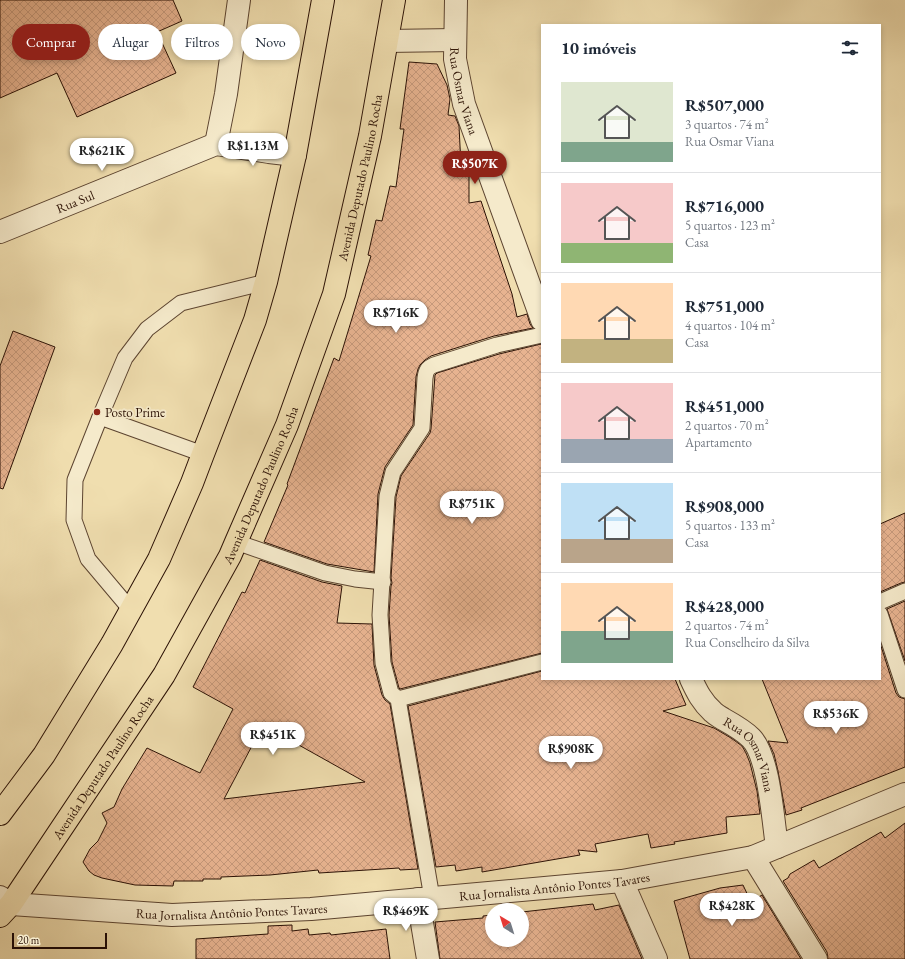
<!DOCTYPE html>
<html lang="pt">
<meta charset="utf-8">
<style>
body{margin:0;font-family:"EB Garamond",serif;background:#f6f6f7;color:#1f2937;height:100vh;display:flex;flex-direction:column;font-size:15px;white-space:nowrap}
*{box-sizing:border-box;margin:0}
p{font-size:13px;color:#747a83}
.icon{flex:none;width:22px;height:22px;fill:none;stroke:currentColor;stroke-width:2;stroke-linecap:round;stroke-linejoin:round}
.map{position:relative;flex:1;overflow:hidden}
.panel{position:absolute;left:541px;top:24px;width:340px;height:656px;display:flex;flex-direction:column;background:#fff;border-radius:0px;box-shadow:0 2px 6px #0003}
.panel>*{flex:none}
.hud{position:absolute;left:12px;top:24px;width:380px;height:36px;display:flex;gap:8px}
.needle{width:26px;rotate:322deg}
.controls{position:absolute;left:485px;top:903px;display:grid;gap:8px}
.controls a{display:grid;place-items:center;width:44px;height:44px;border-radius:50%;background:#fff;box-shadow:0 2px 6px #0003;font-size:20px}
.scale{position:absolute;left:12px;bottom:10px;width:95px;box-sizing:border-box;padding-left:4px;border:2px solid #2b1105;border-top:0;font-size:11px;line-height:14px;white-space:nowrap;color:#2b1105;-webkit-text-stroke:3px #f5eacb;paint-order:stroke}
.price{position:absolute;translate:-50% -34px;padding:0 9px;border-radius:14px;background:#fff;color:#222;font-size:13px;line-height:26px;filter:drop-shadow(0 1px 2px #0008)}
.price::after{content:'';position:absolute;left:50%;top:24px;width:12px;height:9px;margin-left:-6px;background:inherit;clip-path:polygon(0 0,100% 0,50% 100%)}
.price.current{background:#8f2418;color:#fff}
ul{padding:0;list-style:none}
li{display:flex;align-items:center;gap:12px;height:100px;padding:0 20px}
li+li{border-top:1px solid #e0e1e3}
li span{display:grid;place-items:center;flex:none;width:112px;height:80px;border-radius:0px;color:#555}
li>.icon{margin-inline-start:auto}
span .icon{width:48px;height:48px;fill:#fffc;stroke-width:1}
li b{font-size:17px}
h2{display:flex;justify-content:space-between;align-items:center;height:48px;padding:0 20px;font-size:17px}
.pill{padding:0 14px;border-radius:18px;background:#fff;box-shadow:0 2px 6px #0003;font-size:14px;line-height:36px}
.pill.current{background:#8f2418;color:#fff}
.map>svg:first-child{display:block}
.building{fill:url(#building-cross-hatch);stroke:#2b1105;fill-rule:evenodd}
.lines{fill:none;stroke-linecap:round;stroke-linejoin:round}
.service-casing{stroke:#5c4430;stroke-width:17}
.minor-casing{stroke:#5c4430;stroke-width:24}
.primary-casing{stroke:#2b1105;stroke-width:24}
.service{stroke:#f5eacb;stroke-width:15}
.minor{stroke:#f5eacb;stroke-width:22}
.primary{stroke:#f0deaf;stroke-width:22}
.poi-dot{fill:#8f2418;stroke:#f5eacb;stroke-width:1.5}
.labels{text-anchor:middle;stroke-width:3.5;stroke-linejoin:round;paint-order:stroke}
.street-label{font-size:13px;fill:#2b1105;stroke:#f5eacb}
.poi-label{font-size:13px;fill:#2b1105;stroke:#f5eacb;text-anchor:start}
</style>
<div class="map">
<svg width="905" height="959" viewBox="0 0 905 959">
<defs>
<pattern id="building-cross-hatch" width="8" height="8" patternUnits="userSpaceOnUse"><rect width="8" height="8" fill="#e7b390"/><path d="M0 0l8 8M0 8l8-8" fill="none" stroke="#c6997b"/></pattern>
</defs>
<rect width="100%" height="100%" fill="#f0deaf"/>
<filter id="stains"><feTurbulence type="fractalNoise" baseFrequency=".005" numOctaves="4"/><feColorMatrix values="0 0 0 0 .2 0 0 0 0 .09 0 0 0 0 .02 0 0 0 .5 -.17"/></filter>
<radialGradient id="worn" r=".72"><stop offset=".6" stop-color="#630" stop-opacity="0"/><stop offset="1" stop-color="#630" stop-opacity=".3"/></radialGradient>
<g class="building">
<polygon points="0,0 173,0 182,21 157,32 176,73 77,117 57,73 0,98"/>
<polygon points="409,62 437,64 447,85 450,99 448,115 455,116 459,126 461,166 469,166 469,203 481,201 512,294 517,317 527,314 530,324 533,328 494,336 431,356 425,360 420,365 418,369 416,377 413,425 385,467 378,494 374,572 327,564 264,542 288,485 287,484 334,358 339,361 371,256 368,255 376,220 382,221 390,186 396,187 404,129 400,129"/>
<polygon points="13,331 55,347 3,489 0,488 0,366"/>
<polygon points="541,344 542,347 542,653 400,689 399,688 392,662 389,615 391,586 392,583 391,578 396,497 401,476 430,433 431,429 435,375 437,373 499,354"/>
<polygon points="905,513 905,582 901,583 880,592 880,524"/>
<path d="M260,560L322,582L342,586L337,623L372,624L374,665L382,695L385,700L390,704L418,869L400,870L399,868L319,873L318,870L270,875L221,877V879H203V881H174L173,886L135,885L102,878L94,875L89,871L83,862L90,849L98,841L107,823L102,813L114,807L122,789L147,748L200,773L233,709L193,687L242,592L245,593ZM263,725L365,782L224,799Z"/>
<polygon points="905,601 905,661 887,609"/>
<polygon points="880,643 896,693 899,697 905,699 905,767 801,808 802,810 786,815 778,771 774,754 768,741 788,743 762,679 880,679"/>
<polygon points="542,671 542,679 675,679 686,705 663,711 714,728 731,738 742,746 746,753 750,763 757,791 760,814 726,817 727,833 674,842 675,844 651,848 648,834 595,844 597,852 578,850 580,855 482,872 482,867 456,871 455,865 436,867 408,706"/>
<polygon points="905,823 905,959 828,959 827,952 783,881 788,878 790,874 814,860 819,868 881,832 885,838"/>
<polygon points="743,885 751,902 762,895 801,959 690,959 674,901 720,888"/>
<polygon points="593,904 595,910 619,905 642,959 440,959 435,922 483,918 483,916 492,915 492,940 522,940 522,912"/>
<polygon points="292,925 292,931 308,929 309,935 330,933 331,935 386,929 390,959 196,959 196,939 268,934 268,926"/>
</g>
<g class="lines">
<g class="service-casing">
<g id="service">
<polyline points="100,417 203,454"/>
<polyline points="236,542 325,573 355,579 383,582"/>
<polyline points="880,602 905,591"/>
<polyline points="131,610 88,559 74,520 75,480 100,417 125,358 147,329 181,303 266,282"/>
<polyline points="880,614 905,690"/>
<polyline points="398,699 542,662"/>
<path d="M432,898L398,699L391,693L383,663L380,615L387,496L393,472L422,428L425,378C426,371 427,368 434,365L497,345L542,335"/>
</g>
</g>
<g class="minor-casing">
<g id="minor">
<path id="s1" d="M456,0L455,59L464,104L542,320"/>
<polyline points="387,41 455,40"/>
<polyline points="216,144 226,94 239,0"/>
<path id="s2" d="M0,232L216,144L269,152L295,155"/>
<path id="s3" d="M691,679C697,692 702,702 713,712C716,715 720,717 723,719C732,724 743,730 751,738C769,756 773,820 777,847"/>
<polyline points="753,857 816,959"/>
<polyline points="622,881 656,959"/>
<path id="s4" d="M0,897L11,904L172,915L311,909L622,881L753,857L905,794"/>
<polyline points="418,899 428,959"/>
</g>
</g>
<g class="primary-casing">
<g id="primary">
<polyline points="0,814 44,755 112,644 159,559 192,483 203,454 255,320 266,282 295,155 323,0"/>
<path id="s5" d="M0,916L11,904L164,675L230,556L236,542L287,425L334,294L370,136L394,0"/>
</g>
</g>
<use href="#service" class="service"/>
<use href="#minor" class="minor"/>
<use href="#primary" class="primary"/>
</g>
<circle class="poi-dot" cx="97" cy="412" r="4"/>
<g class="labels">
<g class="street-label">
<text dy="5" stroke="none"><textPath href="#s1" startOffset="92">Rua Osmar Viana</textPath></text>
<text dy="5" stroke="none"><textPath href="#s5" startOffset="829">Avenida Deputado Paulino Rocha</textPath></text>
<text dy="5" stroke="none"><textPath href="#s2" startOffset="81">Rua Sul</textPath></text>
<text dy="5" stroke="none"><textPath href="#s5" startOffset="505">Avenida Deputado Paulino Rocha</textPath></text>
<text dy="5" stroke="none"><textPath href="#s3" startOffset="99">Rua Osmar Viana</textPath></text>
<text dy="5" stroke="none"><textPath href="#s5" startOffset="181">Avenida Deputado Paulino Rocha</textPath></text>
<text dy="5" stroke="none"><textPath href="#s4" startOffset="558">Rua Jornalista Antônio Pontes Tavares</textPath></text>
<text dy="5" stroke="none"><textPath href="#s4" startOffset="234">Rua Jornalista Antônio Pontes Tavares</textPath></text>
</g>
<g class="poi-label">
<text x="105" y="417">Posto Prime</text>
</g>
</g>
<rect width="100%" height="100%" filter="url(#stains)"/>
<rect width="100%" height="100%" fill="url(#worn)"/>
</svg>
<div class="controls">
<a><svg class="needle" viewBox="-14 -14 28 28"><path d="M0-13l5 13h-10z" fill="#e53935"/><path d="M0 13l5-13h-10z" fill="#747a83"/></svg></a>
</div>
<div class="scale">20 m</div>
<b class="price" style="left:253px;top:167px">R$1.13M</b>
<b class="price" style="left:102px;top:172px">R$621K</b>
<b class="price current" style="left:475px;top:185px">R$507K</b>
<b class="price" style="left:396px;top:334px">R$716K</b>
<b class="price" style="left:472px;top:525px">R$751K</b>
<b class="price" style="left:836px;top:735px">R$536K</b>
<b class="price" style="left:273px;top:756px">R$451K</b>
<b class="price" style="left:571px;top:770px">R$908K</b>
<b class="price" style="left:732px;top:927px">R$428K</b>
<b class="price" style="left:406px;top:932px">R$469K</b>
<div class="hud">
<a class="pill current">Comprar</a>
<a class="pill">Alugar</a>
<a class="pill">Filtros</a>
<a class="pill">Novo</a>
</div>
<section class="panel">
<h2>10 imóveis<svg class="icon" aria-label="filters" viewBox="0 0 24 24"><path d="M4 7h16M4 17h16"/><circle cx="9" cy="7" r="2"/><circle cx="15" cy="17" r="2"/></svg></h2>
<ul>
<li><span style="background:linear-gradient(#dfe7d0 75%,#7fa58c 0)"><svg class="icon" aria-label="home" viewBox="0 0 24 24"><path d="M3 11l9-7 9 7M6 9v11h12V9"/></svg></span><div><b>R$507,000</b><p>3 quartos · 74 m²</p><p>Rua Osmar Viana</p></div></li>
<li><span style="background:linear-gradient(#f6c9c9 75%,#8fb573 0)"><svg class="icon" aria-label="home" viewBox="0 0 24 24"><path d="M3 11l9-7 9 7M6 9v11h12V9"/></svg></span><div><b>R$716,000</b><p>5 quartos · 123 m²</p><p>Casa</p></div></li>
<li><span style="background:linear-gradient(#ffd9b3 70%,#c2b280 0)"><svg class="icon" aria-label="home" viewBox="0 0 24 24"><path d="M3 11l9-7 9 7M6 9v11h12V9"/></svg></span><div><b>R$751,000</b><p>4 quartos · 104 m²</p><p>Casa</p></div></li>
<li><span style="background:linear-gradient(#f6c9c9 70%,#9aa5b1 0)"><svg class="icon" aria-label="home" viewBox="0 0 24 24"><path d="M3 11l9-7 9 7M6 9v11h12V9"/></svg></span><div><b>R$451,000</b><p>2 quartos · 70 m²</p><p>Apartamento</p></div></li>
<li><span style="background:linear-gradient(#bfe0f5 70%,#b9a48a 0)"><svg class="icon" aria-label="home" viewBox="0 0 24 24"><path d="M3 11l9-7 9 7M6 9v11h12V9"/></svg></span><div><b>R$908,000</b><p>5 quartos · 133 m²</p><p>Casa</p></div></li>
<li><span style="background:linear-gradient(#ffd9b3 60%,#7fa58c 0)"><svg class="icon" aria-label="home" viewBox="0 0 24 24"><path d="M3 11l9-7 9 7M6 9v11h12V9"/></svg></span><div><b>R$428,000</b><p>2 quartos · 74 m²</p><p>Rua Conselheiro da Silva</p></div></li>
</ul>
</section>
</div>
